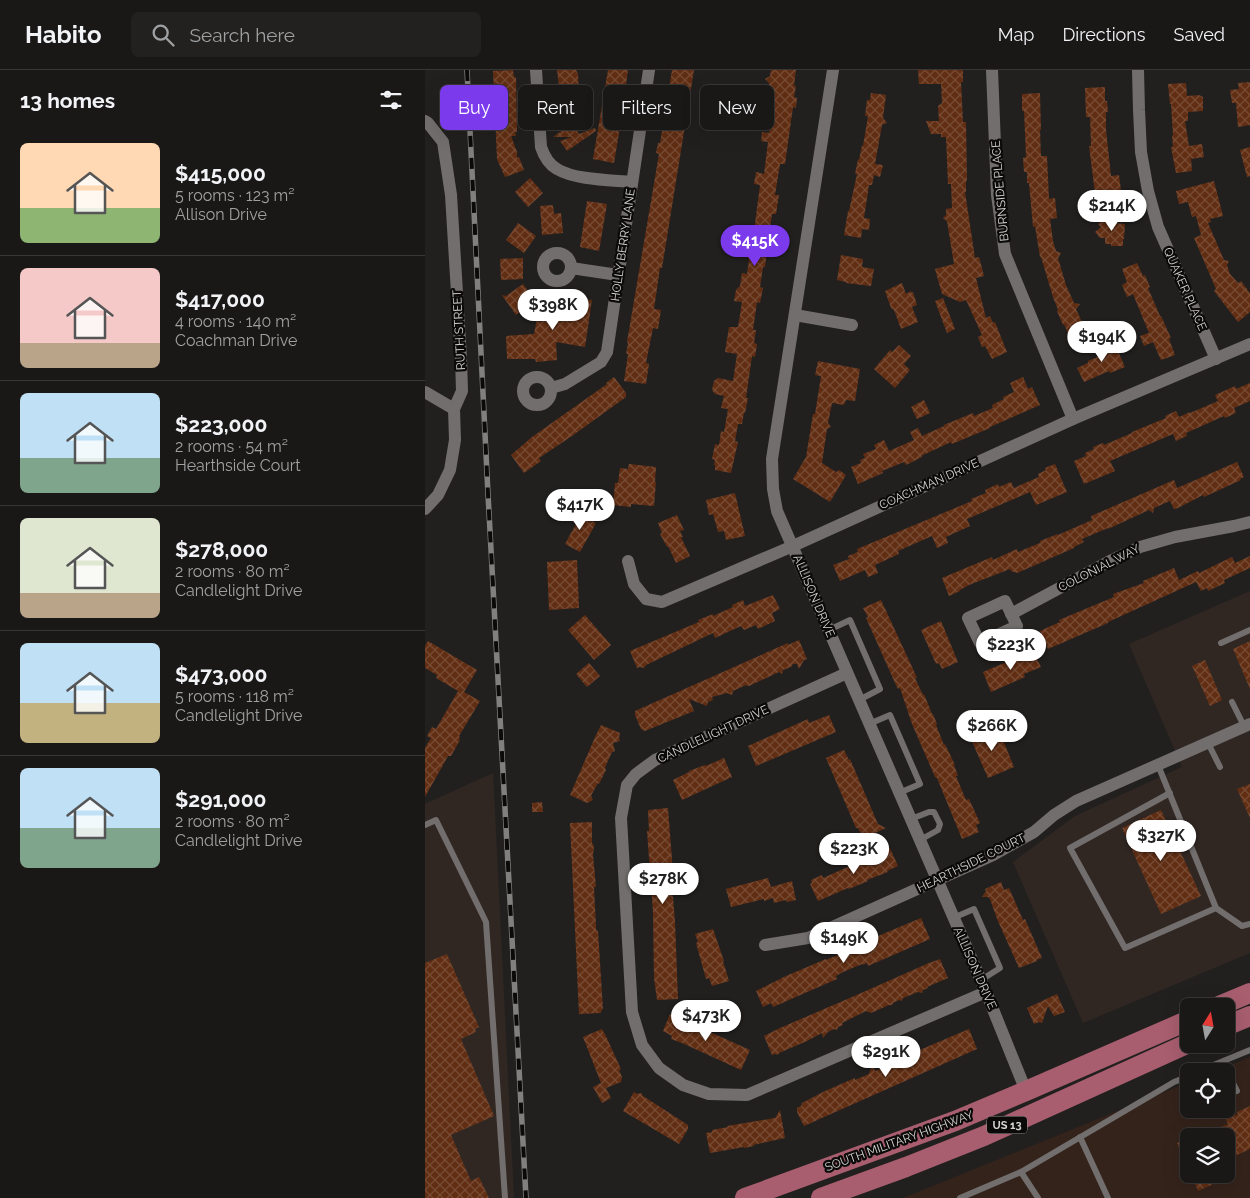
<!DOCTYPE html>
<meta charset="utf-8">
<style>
body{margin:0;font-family:Raleway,sans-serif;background:#232120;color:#f1f3f6;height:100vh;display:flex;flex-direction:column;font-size:19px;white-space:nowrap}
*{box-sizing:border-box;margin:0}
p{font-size:16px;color:#9fa0a1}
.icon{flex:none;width:28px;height:28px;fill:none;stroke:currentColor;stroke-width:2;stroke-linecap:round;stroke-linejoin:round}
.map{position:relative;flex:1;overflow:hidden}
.side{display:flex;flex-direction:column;background:#1a1817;width:425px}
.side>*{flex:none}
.hud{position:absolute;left:15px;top:15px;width:475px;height:45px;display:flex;gap:10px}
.needle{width:32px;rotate:11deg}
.controls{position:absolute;left:755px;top:928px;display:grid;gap:10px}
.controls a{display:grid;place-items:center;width:55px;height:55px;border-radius:8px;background:#1a1817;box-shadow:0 5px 20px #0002,0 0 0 1px #383736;font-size:25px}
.price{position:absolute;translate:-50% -42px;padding:0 11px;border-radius:18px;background:#fff;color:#222;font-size:16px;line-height:32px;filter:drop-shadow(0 1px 2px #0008)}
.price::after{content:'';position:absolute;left:50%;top:30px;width:15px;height:11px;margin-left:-8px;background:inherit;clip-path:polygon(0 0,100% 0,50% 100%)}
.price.selected{background:#7c3aed;color:#fff}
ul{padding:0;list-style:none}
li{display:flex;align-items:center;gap:15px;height:125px;padding:0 20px}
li+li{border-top:1px solid #383736}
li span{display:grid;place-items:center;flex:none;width:140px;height:100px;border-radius:8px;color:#555}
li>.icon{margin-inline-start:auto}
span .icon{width:60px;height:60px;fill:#fffc;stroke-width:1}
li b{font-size:21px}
h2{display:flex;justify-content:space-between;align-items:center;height:60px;padding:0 20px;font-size:21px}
.chip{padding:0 18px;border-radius:8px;background:#1a1817;box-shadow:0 5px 20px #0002,0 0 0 1px #383736;font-size:18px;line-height:45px}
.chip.selected{background:#7c3aed;color:#fff}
header{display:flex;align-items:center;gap:30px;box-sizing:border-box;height:70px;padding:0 25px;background:#1a1817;border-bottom:1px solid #383736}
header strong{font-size:24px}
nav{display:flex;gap:28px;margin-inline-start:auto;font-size:18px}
.search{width:350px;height:45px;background:#232120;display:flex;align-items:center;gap:12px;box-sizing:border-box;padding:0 18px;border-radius:8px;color:#9fa0a1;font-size:19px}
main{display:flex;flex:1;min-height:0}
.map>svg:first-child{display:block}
.built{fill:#302723}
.industrial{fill:#34231b;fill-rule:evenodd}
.building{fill:url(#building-cross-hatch)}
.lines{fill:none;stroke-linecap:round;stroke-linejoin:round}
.lane{stroke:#716e6d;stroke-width:6}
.street{stroke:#716e6d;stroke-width:12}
.primary{stroke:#a85e6f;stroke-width:20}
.rail-casing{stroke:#82807f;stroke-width:5.5}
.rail{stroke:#0b0a09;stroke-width:4;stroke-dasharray:11;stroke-linecap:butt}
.labels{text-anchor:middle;stroke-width:4.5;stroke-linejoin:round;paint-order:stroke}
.shield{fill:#0b0a09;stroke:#989796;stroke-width:1}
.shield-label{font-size:11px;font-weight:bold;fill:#d5d4d3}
.street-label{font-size:12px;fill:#d5d4d3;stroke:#0b0a09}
</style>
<header>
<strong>Habito</strong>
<div class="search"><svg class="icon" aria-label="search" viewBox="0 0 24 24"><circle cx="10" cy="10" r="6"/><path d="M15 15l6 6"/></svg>Search here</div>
<nav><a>Map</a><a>Directions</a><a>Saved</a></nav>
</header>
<main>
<section class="side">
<h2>13 homes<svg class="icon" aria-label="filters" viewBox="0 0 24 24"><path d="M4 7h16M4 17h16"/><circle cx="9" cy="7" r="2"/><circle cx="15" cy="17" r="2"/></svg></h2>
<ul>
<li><span style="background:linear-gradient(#ffd9b3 65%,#8fb573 0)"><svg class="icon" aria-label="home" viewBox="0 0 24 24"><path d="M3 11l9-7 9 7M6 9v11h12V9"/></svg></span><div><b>$415,000</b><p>5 rooms · 123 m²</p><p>Allison Drive</p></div></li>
<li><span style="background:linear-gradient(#f6c9c9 75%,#b9a48a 0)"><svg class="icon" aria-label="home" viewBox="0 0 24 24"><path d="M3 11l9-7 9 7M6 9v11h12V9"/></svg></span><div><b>$417,000</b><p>4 rooms · 140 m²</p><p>Coachman Drive</p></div></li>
<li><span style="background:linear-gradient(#bfe0f5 65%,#7fa58c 0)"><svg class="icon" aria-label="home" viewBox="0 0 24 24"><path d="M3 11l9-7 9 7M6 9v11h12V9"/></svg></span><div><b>$223,000</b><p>2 rooms · 54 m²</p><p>Hearthside Court</p></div></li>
<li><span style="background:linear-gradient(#dfe7d0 75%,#b9a48a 0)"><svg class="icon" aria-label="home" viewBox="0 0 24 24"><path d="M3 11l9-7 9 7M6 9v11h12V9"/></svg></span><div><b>$278,000</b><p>2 rooms · 80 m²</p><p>Candlelight Drive</p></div></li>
<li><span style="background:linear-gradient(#bfe0f5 60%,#c2b280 0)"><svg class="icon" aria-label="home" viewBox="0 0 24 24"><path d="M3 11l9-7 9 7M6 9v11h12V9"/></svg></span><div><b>$473,000</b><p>5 rooms · 118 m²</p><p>Candlelight Drive</p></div></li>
<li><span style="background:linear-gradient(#bfe0f5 60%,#7fa58c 0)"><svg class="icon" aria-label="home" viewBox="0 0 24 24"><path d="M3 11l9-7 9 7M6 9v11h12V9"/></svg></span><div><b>$291,000</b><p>2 rooms · 80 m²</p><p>Candlelight Drive</p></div></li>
</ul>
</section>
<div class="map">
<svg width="825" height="1128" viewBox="0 0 825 1128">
<defs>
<pattern id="building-cross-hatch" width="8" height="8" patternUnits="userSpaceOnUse" patternTransform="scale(1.25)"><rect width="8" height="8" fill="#612e13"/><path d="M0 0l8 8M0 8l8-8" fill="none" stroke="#774b34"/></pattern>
</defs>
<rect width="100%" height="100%" fill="#22201f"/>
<g class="built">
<polygon points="825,521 825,883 658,953 588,792 650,746 757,697 704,574"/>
<polygon points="68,703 89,1128 0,1128 0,734"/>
</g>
<path class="industrial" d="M825,987V1128H478L764,1012V1039H801V1001H790ZM764,1066H801V1104H764Z"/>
<g class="building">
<polygon points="88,0 89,7 91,7 92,62 90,62 91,66 86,66 92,82 92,88 94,87 99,100 80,107 72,89 68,1"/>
<polygon points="132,0 151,0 153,4 155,43 137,44 135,17 134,17"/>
<polygon points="183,0 203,0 199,29 198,36 196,36 193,57 195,57 189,93 168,89"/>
<polygon points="247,0 269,0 237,198 235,198 229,239 236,240 233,259 228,258 221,293 224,294 221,314 199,311 203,284 201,284 203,273 202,272 234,84 231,83 233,73 235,73"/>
<polygon points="346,0 371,0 369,16 371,16 369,27 372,28 371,38 368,37 360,94 355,94 350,125 354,125 351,144 347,144 344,165 346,165 344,181 342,181 340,197 338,197 335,217 338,218 335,233 332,232 328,260 331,260 329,273 332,274 330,287 327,286 321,328 323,328 320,343 319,343 317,354 313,354 310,371 313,372 306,403 290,400 290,395 289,395 290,390 287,389 290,374 294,375 296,361 299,362 303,339 296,338 299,326 290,324 287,320 289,311 293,308 308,311 312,284 300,282 304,257 313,257 317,232 309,231 311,220 315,216 317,203 322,204 324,190 323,188 324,180 322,179 324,168 328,169 335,115 329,114 331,102 339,104 343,72 336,71 337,62 344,63 345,53 347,53 349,34 342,33 344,13 340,9 345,6"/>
<polygon points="493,0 538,0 538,12 536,12 538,52 541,52 542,111 541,111 541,122 540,122 550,188 554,187 559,206 551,208 561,248 565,246 568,253 570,252 582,282 567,289 560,276 557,277 553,267 557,265 541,230 535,232 517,224 510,199 529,194 522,151 518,148 521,145 521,139 527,138 526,114 523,114 521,67 516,67 516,64 506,64 501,51 514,51 513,36 517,33 516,14 494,14"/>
<polygon points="825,12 825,55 813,57 811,33 807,33 805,20 814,19 813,13"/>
<polygon points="761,13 762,26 774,25 778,27 778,41 763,42 763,51 760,51 764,76 777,74 779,87 766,89 767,101 751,103 746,77 748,77 747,66 748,65 746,34 745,34 743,14"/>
<polygon points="680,17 680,31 682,31 683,42 681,42 681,60 686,106 694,105 696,120 670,123 664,76 666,76 665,47 661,47 660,18"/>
<polygon points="446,23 461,25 458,48 462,53 457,55 450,94 458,95 455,107 449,105 447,115 444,115 439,148 445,149 444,160 437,159 436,168 419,165 423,141 424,141 432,104 430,104 433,89 434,90 437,75 438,76 443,46 440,46 442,30 445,30"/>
<polygon points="615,23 616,60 615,60 616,86 622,86 624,129 630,128 632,148 625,149 628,171 631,181 636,183 633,188 641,215 649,233 655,234 651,239 661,261 645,268 639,254 638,255 632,241 633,240 628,227 616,187 615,187 610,156 608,157 604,113 602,113 602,102 599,102 598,88 601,87 599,41 597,41 597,24"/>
<polygon points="147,53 154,64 170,58 171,61 142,81 135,71 147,67 128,67"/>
<polygon points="825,77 825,106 822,107 815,80"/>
<polygon points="105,108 118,123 103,137 90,122"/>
<polygon points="789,111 798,146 785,149 786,152 783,153 799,190 804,191 802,195 805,204 813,213 816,211 825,223 825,242 813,252 789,221 791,219 769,168 776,165 771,146 767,147 763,132 754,134 751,121"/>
<polygon points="162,131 182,134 174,181 155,177"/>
<polygon points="128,135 129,144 136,143 138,163 117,165 115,136"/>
<polygon points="684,145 691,153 700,154 699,169 698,169 698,176 686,176 686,174 680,174 680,168 675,168 670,162 676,157 673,154"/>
<polygon points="93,153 111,166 99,183 81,170"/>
<polygon points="416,185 438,189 437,197 449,199 446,216 421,213 421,212 412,210"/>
<polygon points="98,188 98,209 76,210 75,189"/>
<polygon points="712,193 718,206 720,205 725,217 723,218 735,246 736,246 746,268 744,269 750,285 736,290 728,272 719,276 715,266 724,263 708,224 702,227 697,215 702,212 697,199"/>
<polygon points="477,213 481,224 486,221 487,223 488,222 492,235 487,237 493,252 476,259 469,240 466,238 460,221"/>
<polygon points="98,214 104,222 95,229 109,232 91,245 77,225 81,226"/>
<polygon points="146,227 167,230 160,277 131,272 132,290 111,292 110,289 82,289 81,266 109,264 115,233 123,234 123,231 144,236"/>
<polygon points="518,228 530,259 522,263 510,231"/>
<polygon points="689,272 700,297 685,303 684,301 659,312 652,298 663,293 663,291 677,285 674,278"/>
<polygon points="474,275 486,286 479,294 485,300 470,318 449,299 465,280 467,282"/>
<polygon points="393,291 435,299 430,331 421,330 419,335 407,333 403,353 406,357 402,359 397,393 411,402 414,400 421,405 405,432 368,409 381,387 388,344 390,344 396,306 390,305"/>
<polygon points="189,307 201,323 201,327 147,366 114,388 116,391 99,403 86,385 107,367 182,314 181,313"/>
<polygon points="598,307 603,319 607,317 615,335 565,357 565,358 527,374 526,372 496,386 497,387 481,395 479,392 457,401 458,403 433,414 426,397 436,393 435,390 440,388 438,384 451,379 449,375 459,370 464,381 489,370 485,362 493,358 497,366 519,356 519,355 548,343 549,346 568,338 567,335 579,329 578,327 589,322 585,313"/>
<polygon points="825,313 825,331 809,338 811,343 800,348 799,346 761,363 762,366 751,371 748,364 685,391 690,401 659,414 649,391 661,386 660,383 669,379 668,377 678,373 679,375 707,363 707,362 741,348 740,346 751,341 754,347 765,342 765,343 793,331 790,325 810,316 811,319"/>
<polygon points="499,330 505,343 492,349 486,337"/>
<polygon points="812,392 819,407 815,409 816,410 779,427 778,425 753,438 749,439 745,431 729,438 728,443 724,440 683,459 683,458 657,469 659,472 649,477 649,478 599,500 592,503 586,501 585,499 544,515 535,520 535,521 524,526 517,508 567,487 568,490 592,479 593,482 615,473 615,471 633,464 633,465 667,450 666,446 749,410 752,418"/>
<polygon points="204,394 231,397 230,412 231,412 229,436 206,434 206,437 188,435 190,413 193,413 195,398 203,399"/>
<polygon points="630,394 642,422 611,435 605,422 542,449 545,456 521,467 523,473 512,478 507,466 473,481 474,484 450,495 453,503 443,507 440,500 415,511 408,495 424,489 423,486 433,482 432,479 547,431 546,429 561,423 560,420 573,414 574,417 586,412 589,418 614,407 613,404 621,400 620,398"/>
<polygon points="310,423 320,466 301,470 299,461 293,462 288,444 284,445 281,430"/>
<polygon points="149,440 171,453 155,482 140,474 151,454 144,449"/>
<polygon points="252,445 259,460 255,461 258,467 256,467 265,486 251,493 243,476 242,477 235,464 237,463 233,453"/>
<polygon points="825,486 825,498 799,510 800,513 783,521 782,518 776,521 771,512 683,552 683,553 623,579 615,561 635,552 634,550 689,527 688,524 719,513 718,511 749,498 754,510 773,501 774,503 807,487 810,493"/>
<polygon points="152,490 154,538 124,540 122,492"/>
<polygon points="348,525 355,539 347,543 350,551 333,559 331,555 319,560 316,556 290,568 288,563 221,595 219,598 215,597 212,598 205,581 274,552 273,550 288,544 288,546 308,537 307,535 318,530 320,536"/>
<polygon points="456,530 488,599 492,608 490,608 498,625 499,624 507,644 508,644 512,654 511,655 519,675 520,674 530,695 529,695 533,706 531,706 541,730 544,729 555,753 551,755 554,762 537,769 512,708 510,707 487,654 475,618 473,619 470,613 441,548 443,547 438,538"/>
<polygon points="160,545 186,575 169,590 143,560"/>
<polygon points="516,551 533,592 517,599 514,593 511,594 496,560"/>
<polygon points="374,570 382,589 379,590 374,599 372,594 368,594 366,597 358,600 357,604 354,602 324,616 322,616 321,615 308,621 307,625 302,623 287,627 288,630 283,632 282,636 264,629 269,641 220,661 216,659 210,645 210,641 363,573 363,575"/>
<polygon points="3,571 52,600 39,622 55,631 34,666 35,667 34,669 35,670 26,686 23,686 0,727 0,678 6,668 2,666 7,657 11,659 33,621 11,608 12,605 0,598 0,576"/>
<polygon points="825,571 825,619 808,579"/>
<polygon points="608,581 616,597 599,604 600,607 566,622 558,602"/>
<polygon points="780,590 797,630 785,636 767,596"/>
<polygon points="164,593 175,606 162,617 151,604"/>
<polygon points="404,645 411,662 331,696 323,676 383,649 384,653"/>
<polygon points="176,655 195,663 194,667 195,671 188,673 190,681 187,682 182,693 180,698 181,700 174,714 173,713 168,722 166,726 168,730 162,733 145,725 171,665"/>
<polygon points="571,656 576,668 578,670 589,697 563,708 545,667"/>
<polygon points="419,680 424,690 425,689 453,754 461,758 438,768 433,758 431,758 401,688"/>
<polygon points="299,688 307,707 257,730 248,710 264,702 264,701 280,695 281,696"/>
<polygon points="825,714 825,748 812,719"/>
<polygon points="117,732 118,742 107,742 107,733"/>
<polygon points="243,738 247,789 248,814 247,814 250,852 253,929 232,930 229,908 228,842 222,761 224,761 223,740"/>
<polygon points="736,740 776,826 736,844 697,758"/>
<polygon points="167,752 167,773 169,776 168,785 171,817 169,817 171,856 171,860 173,861 178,939 176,941 176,943 154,944 145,753"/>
<polygon points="465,778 473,796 462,801 463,802 442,810 443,811 424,819 423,818 393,831 385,814 387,813 386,810 397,805 398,808"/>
<polygon points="343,808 346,817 367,811 371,830 362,832 361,830 349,833 348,828 339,831 339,829 306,837 301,819"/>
<polygon points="576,812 579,820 584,818 598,850 600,849 617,888 611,890 612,891 594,898 572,849 565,829 563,827 557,827 561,821 560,819"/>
<polygon points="496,848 505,869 443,896 442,893 438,895 437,894 418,902 411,906 412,909 348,937 346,933 338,937 331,921 361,906 401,889 401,890 446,870 446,869"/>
<polygon points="288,859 299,891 298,891 304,911 287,916 284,908 281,909 271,873 273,872 270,864"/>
<polygon points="22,884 54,957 50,959 51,962 36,969 69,1046 26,1065 46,1111 54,1107 64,1128 0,1128 0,893"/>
<polygon points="515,889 523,908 502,917 503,918 498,920 497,923 493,922 478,928 477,931 474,930 468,933 467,935 464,935 446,943 441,941 417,953 418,955 413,957 412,960 409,959 403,962 398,968 397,963 382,971 354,983 353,985 350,984 347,985 339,966 355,958 434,924 504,893"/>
<polygon points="632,924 640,942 629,946 623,936 617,953 614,952 609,954 602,938"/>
<polygon points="245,944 325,980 316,1000 257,973 246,969 247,966 238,961"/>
<polygon points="177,959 179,963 180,964 195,997 196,1000 194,1000 197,1007 196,1012 181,1018 186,1028 177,1033 168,1017 176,1013 158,967"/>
<polygon points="544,959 552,979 379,1056 372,1042 372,1038 376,1036 377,1033 400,1021 430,1008 430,1010 444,1004 447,993 450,1001 484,987 490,982"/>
<polygon points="209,1022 212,1024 216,1023 218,1026 263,1055 263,1059 254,1074 198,1041"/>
<polygon points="825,1036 825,1079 801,1090 801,1066 777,1066 803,1054 801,1049 813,1044 812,1042"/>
<polygon points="355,1040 360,1068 328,1075 329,1076 319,1078 319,1077 285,1083 281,1063 287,1062 287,1060 303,1057 302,1056 350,1048"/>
<polygon points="764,1068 764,1099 752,1073"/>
<polygon points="766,1104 784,1104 788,1114 773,1121"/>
</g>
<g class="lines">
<g class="lane">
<polyline points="404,560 425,550 455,619 434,630"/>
<polyline points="796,573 825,560"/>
<polyline points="807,632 819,656"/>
<polyline points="444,654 465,645 495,714 474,723"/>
<polyline points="783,673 795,697"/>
<polyline points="733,695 791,838 817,856 825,854"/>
<polyline points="745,723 645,778 700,878 791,838"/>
<polyline points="486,749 504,742 509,742 515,754 513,760 495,770"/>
<polyline points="0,755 11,750 61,852 80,1128"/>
<polyline points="528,848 549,839 575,898 556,910"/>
<polyline points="797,992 812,1021"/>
<polyline points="774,1001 825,980"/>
<polyline points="655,1067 683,1128"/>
<polyline points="596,1102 613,1128"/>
<polyline points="535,1128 596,1102 749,1012 764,1006"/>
</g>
<g class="street">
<path d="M111,0L116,77C119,86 123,94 132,99C150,110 186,110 207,112"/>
<polyline points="408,0 347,389 348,419 352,441 561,922 601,1021"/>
<polyline points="567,0 572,125 580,184 648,349"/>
<polyline points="713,0 714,40 716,82 723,121 733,157 791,289"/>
<polyline points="0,51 3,53 18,72 26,125 36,288 37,321 29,339 30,370 25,400 13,425 0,439"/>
<circle cx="132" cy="197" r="14"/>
<polyline points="146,198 193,205"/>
<polyline points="370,245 427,255"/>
<circle cx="112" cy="321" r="14"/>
<polyline points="126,318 140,314 176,292 182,282 224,0"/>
<polyline points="0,322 29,339"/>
<polyline points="203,491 209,514 221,529 237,532 368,476 648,349 825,274"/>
<polygon points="580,531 592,556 555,573 543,548"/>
<polyline points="586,544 685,491 715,477 750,467 809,456 825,452"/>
<polyline points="422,603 230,690 211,704 202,715 196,748 207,942 217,975 234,998 258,1015 284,1024 322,1025 561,922"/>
<polyline points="340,875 383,868 568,785 609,762 629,745 651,731 825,654"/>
</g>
<g class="primary">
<polyline points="794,936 825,923"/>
<polyline points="801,956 825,946"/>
<polyline points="320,1128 530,1051 601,1021 764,950"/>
<polyline points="396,1128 481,1097 559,1066 764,973"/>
</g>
<g class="rail-casing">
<polyline id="rail" points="42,0 63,424 101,1128"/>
</g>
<use href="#rail" class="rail"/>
</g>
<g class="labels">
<rect class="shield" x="562" y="1046.5" width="40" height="17" rx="4"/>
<g class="shield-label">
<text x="582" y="1059">US 13</text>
</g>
<g class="street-label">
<text transform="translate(575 121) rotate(-95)" y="4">BURNSIDE PLACE</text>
<text transform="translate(198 175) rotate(-82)" y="4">HOLLY BERRY LANE</text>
<text transform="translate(760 219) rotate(66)" y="4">QUAKER PLACE</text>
<text transform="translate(34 260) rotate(-93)" y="4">RUTH STREET</text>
<text transform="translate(504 414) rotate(-24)" y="4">COACHMAN DRIVE</text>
<text transform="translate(674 498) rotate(-27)" y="4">COLONIAL WAY</text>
<text transform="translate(389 526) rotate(67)" y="4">ALLISON DRIVE</text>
<text transform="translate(288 664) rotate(-25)" y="4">CANDLELIGHT DRIVE</text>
<text transform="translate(546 793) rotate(-26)" y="4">HEARTHSIDE COURT</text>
<text transform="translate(550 898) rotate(66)" y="4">ALLISON DRIVE</text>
<text transform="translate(474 1071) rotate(-20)" y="4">SOUTH MILITARY HIGHWAY</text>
</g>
</g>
</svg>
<div class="controls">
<a><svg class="needle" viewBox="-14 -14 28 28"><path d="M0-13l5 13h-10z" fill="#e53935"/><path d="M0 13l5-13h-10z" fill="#9fa0a1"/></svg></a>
<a><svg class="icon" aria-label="locate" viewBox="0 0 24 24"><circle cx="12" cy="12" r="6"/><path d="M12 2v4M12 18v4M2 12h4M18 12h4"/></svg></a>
<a><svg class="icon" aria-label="layers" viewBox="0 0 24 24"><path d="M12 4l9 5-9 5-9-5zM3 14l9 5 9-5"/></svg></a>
</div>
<b class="price" style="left:687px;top:162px">$214K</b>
<b class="price selected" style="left:330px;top:197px">$415K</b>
<b class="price" style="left:128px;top:261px">$398K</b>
<b class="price" style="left:677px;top:293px">$194K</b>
<b class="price" style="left:155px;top:461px">$417K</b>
<b class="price" style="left:586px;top:601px">$223K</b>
<b class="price" style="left:567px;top:682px">$266K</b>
<b class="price" style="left:736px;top:792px">$327K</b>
<b class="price" style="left:429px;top:805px">$223K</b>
<b class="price" style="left:238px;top:835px">$278K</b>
<b class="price" style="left:419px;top:894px">$149K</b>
<b class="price" style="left:281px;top:972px">$473K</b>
<b class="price" style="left:461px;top:1008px">$291K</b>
<div class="hud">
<a class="chip selected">Buy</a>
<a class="chip">Rent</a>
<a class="chip">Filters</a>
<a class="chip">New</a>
</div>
</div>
</main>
